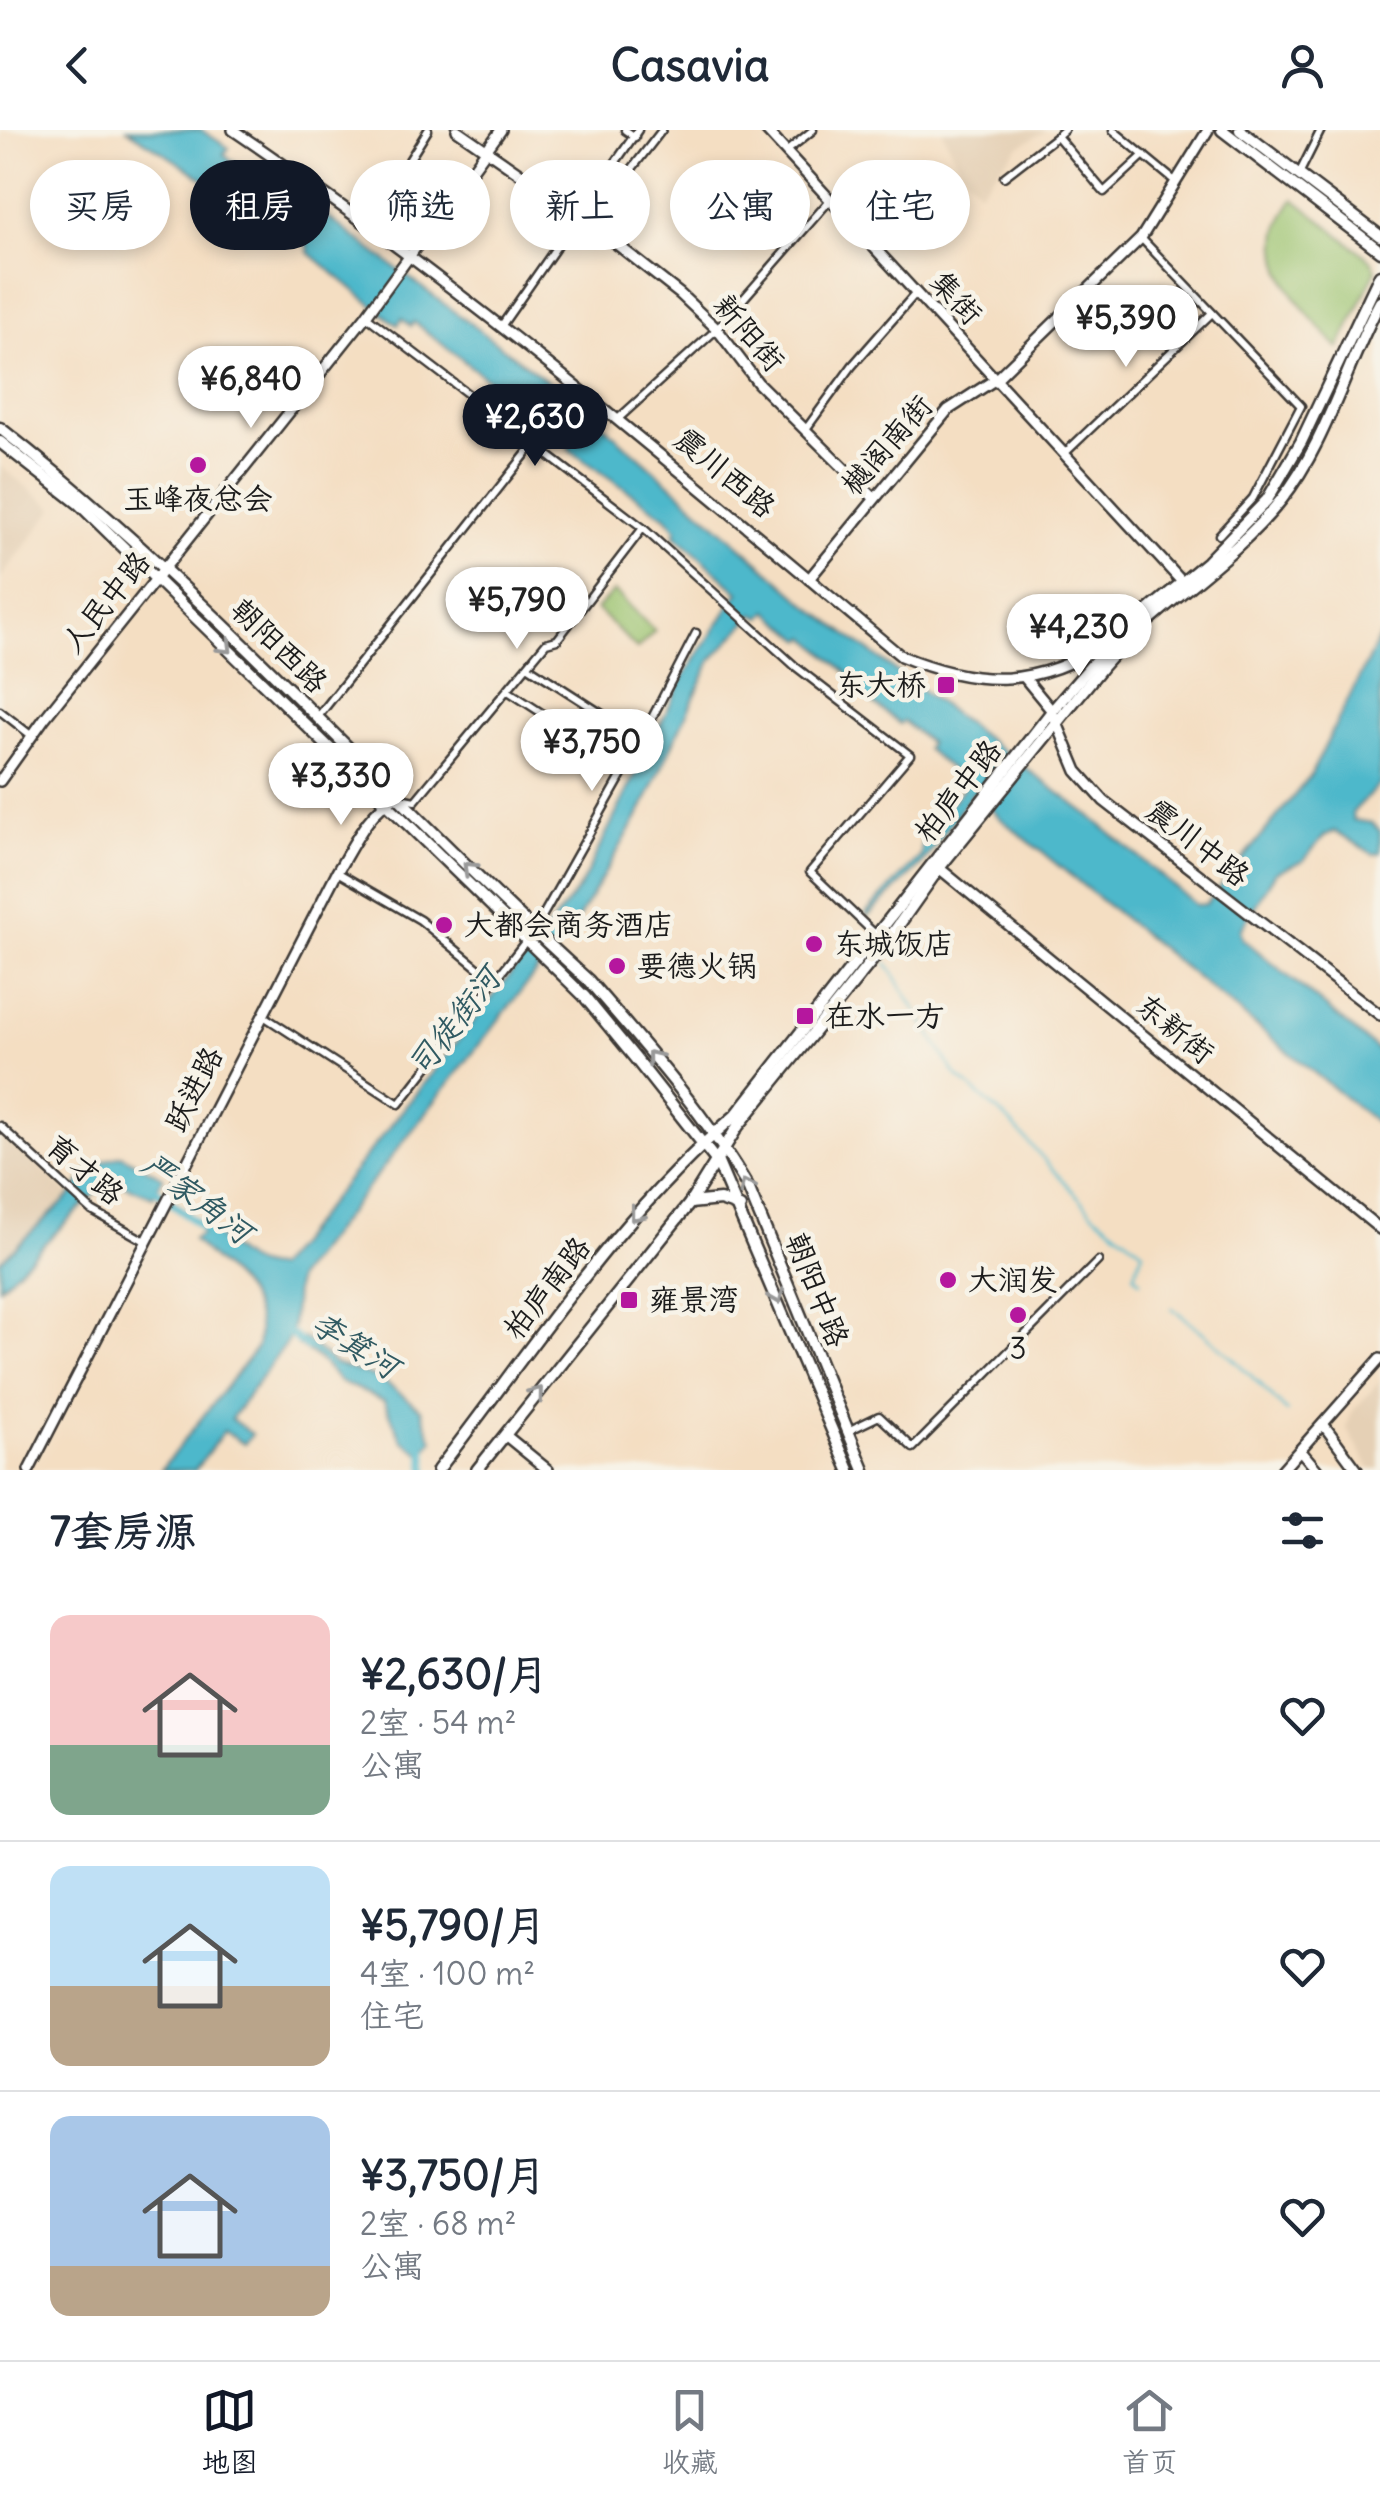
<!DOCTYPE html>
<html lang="zh">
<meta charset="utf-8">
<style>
body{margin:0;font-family:Delius,"LXGW WenKai TC",sans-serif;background:#f6f6f7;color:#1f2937;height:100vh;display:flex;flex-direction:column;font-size:38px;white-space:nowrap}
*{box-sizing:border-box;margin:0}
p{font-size:32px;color:#747a83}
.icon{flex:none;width:55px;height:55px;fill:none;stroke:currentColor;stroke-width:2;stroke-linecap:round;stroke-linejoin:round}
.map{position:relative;height:1340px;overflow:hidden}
.details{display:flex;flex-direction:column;background:#fff;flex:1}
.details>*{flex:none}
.banner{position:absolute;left:30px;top:30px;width:1320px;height:90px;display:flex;gap:20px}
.price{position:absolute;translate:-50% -85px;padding:0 22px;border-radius:35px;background:#fff;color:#222;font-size:32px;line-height:65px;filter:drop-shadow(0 2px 5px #0008)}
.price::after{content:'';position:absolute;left:50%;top:60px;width:30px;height:22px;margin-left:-15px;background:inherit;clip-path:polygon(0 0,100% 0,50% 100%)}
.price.current{background:#111827;color:#fff}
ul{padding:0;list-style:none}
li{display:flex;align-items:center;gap:30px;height:250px;padding:0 50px}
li+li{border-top:2px solid #e0e1e3}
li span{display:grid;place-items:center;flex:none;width:280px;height:200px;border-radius:20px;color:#555}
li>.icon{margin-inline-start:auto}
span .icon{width:120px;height:120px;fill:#fffc;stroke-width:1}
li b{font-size:42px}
h2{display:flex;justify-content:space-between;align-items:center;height:120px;padding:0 50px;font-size:42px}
.tag{padding:0 35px;border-radius:45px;background:#fff;box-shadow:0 5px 15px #0003;font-size:35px;line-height:90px}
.tag.current{background:#111827;color:#fff}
header{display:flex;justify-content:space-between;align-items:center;height:130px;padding:0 50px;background:#fff;font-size:45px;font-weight:700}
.tabs{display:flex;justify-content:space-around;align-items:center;height:140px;border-top:2px solid #e0e1e3;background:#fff;font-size:28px;color:#747a83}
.tabs a{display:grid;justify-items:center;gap:5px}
.tabs .current{color:#111827}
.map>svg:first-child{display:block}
.built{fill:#e5d0b5}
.green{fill:#9ac26d;stroke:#5b6f44;stroke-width:2.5}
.water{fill:#4eb8cb;stroke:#356a74;stroke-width:2.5}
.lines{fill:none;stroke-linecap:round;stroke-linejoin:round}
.stream{stroke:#4eb8cb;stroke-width:2.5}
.canal{stroke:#4eb8cb;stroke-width:8}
.street-casing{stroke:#3c3935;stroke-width:11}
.secondary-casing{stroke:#3c3935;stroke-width:14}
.primary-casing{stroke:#3c3935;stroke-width:15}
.street{stroke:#fff;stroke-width:6}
.secondary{stroke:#fff;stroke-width:9}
.primary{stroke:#fff;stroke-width:10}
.oneway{stroke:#999}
.poi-dot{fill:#b5179e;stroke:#f7f3e8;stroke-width:4}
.labels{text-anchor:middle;stroke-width:9;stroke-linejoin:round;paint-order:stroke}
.street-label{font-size:30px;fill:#1c1c1c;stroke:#f7f3e8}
.poi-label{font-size:30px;fill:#1c1c1c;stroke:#f7f3e8;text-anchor:start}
.water-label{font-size:32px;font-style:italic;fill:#305a62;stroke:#f7f3e8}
</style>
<header><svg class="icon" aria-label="back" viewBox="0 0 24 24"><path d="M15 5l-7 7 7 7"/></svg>Casavia<svg class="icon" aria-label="person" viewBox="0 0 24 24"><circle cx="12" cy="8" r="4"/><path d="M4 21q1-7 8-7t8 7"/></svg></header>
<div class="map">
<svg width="1380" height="1340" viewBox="0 0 1380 1340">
<rect width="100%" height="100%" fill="#f7f3e8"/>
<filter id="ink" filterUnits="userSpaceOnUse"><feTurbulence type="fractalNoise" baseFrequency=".01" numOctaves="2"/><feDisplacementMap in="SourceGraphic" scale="20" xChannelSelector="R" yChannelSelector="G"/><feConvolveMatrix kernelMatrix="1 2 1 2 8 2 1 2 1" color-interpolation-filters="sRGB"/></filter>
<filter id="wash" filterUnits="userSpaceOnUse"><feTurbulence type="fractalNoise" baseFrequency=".0048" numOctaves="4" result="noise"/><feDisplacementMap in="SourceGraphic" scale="40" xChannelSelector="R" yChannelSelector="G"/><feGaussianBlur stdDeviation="2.25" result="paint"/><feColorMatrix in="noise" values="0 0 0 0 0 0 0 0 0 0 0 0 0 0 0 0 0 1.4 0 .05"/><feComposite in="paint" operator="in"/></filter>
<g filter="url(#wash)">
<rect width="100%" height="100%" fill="#f4dec2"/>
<g class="built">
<polygon points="942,0 1047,0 1018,17 979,61 959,37"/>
<polygon points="0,336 54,378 0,449"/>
<polygon points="0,1000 71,1065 0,1131"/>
<polygon points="1380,1251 1380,1340 1371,1340 1346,1297 1353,1281"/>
</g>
<g class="green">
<path d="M1294,69L1371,130L1376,140L1339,218C1299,177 1250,125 1294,69Z"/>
<polygon points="614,461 655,501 637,519 596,479"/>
</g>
<g class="water">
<path d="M128,0H201L229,18L224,24L231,31L266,41L585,279L810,477L1090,686L1196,775L1206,774L1310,646L1380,506V654L1352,683L1353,690L1372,693L1380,701V723L1373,724L1335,701L1324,706L1303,731L1276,742L1240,800L1243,809L1380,922V996L1001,689L974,661L922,734L867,787L866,783L921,726L922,711L967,653L926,619L929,613L903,591L900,594L859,562L861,555L807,507L803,510L768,481L761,488L754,484L711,531L642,680L579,787L296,1149L292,1198L287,1212L231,1289L252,1304L244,1314L224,1301L195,1340H161L257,1217C267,1163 226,1145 193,1110L208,1098C228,1116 247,1139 276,1138L289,1123L580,757L684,546L739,462L674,404L677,400L666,387L568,319L571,315L562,308L563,303L532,277L528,281L414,192L411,196L402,189L398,195L387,187L308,122V116L244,68L245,65L221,49L215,56Z"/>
<polygon points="121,1025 163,1047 153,1067 116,1052 102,1057 0,1157 0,1131 71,1065 91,1036"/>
<polygon points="303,1208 335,1234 381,1249 421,1279 433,1311 422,1324 402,1310 384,1271 339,1251 319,1229 298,1215"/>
</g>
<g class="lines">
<g class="stream">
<polyline points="887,833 955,944 1009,991 1093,1083 1143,1121 1134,1145 1140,1151"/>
<path d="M1172,1178C1215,1210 1251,1244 1287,1282"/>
</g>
<g class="canal">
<polyline points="150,1055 213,1107"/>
<polyline points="282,1198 307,1217"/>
<polyline points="423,1315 426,1340"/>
</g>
</g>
</g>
<g filter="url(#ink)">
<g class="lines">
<g class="street-casing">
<g id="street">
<polyline points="625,0 635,7"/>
<polyline points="1064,0 1057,6 1104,62 1144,25"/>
<polyline points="1113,0 1176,52"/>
<polyline points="787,21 813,0"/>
<polyline points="1299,44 1321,0"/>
<polyline points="1004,47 1057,6"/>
<polyline points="590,93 662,0"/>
<polyline points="368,96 428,0"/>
<polyline points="1141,108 1301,276 1253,368 1219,405"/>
<polyline points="366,186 643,398 796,537 910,625 810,742 876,805"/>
<polyline points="502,195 638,0"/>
<polyline points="619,288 717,199 830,70"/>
<polyline points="806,299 852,236 916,163"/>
<polyline points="1065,323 1212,183"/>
<polyline points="529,537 641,609"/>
<polyline points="508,561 626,638 534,801"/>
<polyline points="0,581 32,606"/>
<polyline points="317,588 533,315"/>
<polyline points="626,638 696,503"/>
<polyline points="400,668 415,671 546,513 557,510 643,398"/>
<polyline points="337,742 420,790 495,852"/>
<polyline points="262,885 399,974 525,812"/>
<polyline points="0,996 92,1081 145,1111"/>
<polyline points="848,1301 879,1286 913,1318 1098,1131"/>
</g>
</g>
<g class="secondary-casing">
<g id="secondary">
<path d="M233,0C472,162 681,342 901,526C979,558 1037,558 1110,511"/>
<polyline points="457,0 577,83 680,164 717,199 758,253 874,368"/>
<polyline points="766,0 1184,454"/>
<polyline points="809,449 948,280 996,249 1141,108 1208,0"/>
<polyline points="1024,547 1052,581 1077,641 1104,671 1380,885"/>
<polyline points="0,651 44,589 366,186 501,0"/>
<polyline points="939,738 1380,1099"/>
<polyline points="1323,1294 1357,1340"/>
<polyline points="505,1305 548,1340"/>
<polyline points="1300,1320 1317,1340"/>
<path d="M29,1340L337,742C353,716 368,681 396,667"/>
<polyline points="1282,1340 1380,1229"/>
</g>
</g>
<g class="primary-casing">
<g id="primary">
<polyline points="1222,0 1380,121"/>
<polyline points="1240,0 1380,106"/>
<path d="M0,298C212,464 389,670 588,850C645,916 704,982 748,1057L864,1340"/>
<polyline points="0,312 78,373 584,866 635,928 718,1033 849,1340"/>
<polyline points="690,1073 720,1070 740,1077"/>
<path d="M438,1340C532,1219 619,1084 736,985L1052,581L1115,508L1207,432L1267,370L1301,312L1380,145"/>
<path d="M477,1340L690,1073L738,996L886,813L939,738L1102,537C1155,475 1229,435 1281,370C1326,314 1346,235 1380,172"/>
</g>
</g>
<use href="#street" class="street"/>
<use href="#secondary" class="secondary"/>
<use href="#primary" class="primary"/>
</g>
<defs><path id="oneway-chevron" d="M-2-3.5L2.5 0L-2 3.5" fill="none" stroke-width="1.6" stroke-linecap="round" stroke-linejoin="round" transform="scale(2.5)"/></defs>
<g class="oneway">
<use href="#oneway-chevron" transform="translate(226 517) rotate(45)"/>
<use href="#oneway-chevron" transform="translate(469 738) rotate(-136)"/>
<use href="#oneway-chevron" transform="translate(653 927) rotate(-129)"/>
<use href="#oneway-chevron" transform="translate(746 1056) rotate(-117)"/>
<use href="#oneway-chevron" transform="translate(636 1085) rotate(129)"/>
<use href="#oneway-chevron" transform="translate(777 1167) rotate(68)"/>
<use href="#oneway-chevron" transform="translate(537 1263) rotate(-51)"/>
</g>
</g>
<g class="poi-dot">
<circle cx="198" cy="335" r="10"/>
<rect x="936" y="545" width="20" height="20" rx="5"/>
<circle cx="444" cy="795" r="10"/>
<circle cx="814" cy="814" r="10"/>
<circle cx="617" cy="836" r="10"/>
<rect x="795" y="876" width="20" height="20" rx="5"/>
<circle cx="948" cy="1150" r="10"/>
<rect x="619" y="1160" width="20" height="20" rx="5"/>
<circle cx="1018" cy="1185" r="10"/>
</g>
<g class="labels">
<g class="street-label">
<text transform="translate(956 168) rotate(47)" y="10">集街</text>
<text transform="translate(749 203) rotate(49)" y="10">新阳街</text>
<text transform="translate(887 315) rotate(-49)" y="10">樾阁南街</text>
<text transform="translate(725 343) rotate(40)" y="10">震川西路</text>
<text transform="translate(106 472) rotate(-51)" y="10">人民中路</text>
<text transform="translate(279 516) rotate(44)" y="10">朝阳西路</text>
<text transform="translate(958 661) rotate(-52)" y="10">柏庐中路</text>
<text transform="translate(1198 713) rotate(38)" y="10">震川中路</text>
<text transform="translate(1175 899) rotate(39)" y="10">东新街</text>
<text transform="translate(194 959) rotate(-63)" y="10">跃进路</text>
<text transform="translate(85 1040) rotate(40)" y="10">育才路</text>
<text transform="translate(547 1158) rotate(-52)" y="10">柏庐南路</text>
<text transform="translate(817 1160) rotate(68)" y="10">朝阳中路</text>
</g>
<g class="poi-label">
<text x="198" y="379" text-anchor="middle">玉峰夜总会</text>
<text x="926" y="565" text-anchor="end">东大桥</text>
<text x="464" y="805">大都会商务酒店</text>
<text x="834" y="824">东城饭店</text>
<text x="637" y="846">要德火锅</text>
<text x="825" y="896">在水一方</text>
<text x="968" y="1160">大润发</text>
<text x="649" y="1180">雍景湾</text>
<text x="1018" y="1229" text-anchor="middle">3</text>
</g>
<g class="water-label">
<text transform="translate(454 892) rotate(-52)" y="11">司徒街河</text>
<text transform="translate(197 1068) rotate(37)" y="11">严家角河</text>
<text transform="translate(355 1215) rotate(32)" y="11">李箕河</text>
</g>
</g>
</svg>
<b class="price" style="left:1126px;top:240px">¥5,390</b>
<b class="price" style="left:251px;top:301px">¥6,840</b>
<b class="price current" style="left:535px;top:339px">¥2,630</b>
<b class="price" style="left:517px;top:522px">¥5,790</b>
<b class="price" style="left:1079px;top:549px">¥4,230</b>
<b class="price" style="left:592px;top:664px">¥3,750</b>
<b class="price" style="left:341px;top:698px">¥3,330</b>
<div class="banner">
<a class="tag">买房</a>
<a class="tag current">租房</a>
<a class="tag">筛选</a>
<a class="tag">新上</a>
<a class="tag">公寓</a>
<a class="tag">住宅</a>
</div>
</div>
<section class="details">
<h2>7套房源<svg class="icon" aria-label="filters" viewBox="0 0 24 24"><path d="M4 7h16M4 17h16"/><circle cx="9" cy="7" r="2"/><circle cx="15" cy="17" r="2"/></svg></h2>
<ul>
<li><span style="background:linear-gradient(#f6c9c9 65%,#7fa58c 0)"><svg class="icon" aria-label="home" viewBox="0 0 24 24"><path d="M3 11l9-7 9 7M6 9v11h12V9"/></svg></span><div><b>¥2,630/月</b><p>2室 · 54 m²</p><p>公寓</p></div><svg class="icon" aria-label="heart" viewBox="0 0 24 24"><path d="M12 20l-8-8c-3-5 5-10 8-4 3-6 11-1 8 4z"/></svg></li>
<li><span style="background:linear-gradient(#bfe0f5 60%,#b9a48a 0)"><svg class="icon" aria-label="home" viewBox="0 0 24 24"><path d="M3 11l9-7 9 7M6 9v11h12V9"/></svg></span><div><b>¥5,790/月</b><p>4室 · 100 m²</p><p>住宅</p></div><svg class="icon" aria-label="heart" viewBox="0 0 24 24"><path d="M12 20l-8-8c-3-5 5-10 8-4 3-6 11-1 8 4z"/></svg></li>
<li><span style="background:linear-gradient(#a9c7e8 75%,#b9a48a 0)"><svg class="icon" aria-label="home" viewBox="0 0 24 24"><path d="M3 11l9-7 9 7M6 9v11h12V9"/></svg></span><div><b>¥3,750/月</b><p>2室 · 68 m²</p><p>公寓</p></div><svg class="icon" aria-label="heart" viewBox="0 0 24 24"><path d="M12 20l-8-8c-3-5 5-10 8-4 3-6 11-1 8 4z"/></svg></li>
</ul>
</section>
<nav class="tabs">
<a class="current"><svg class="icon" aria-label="map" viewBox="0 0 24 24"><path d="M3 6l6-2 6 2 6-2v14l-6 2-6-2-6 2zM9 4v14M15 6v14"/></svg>地图</a>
<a><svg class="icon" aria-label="saved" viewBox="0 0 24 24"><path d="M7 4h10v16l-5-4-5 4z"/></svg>收藏</a>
<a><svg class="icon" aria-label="home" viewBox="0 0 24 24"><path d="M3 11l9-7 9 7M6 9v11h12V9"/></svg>首页</a>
</nav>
